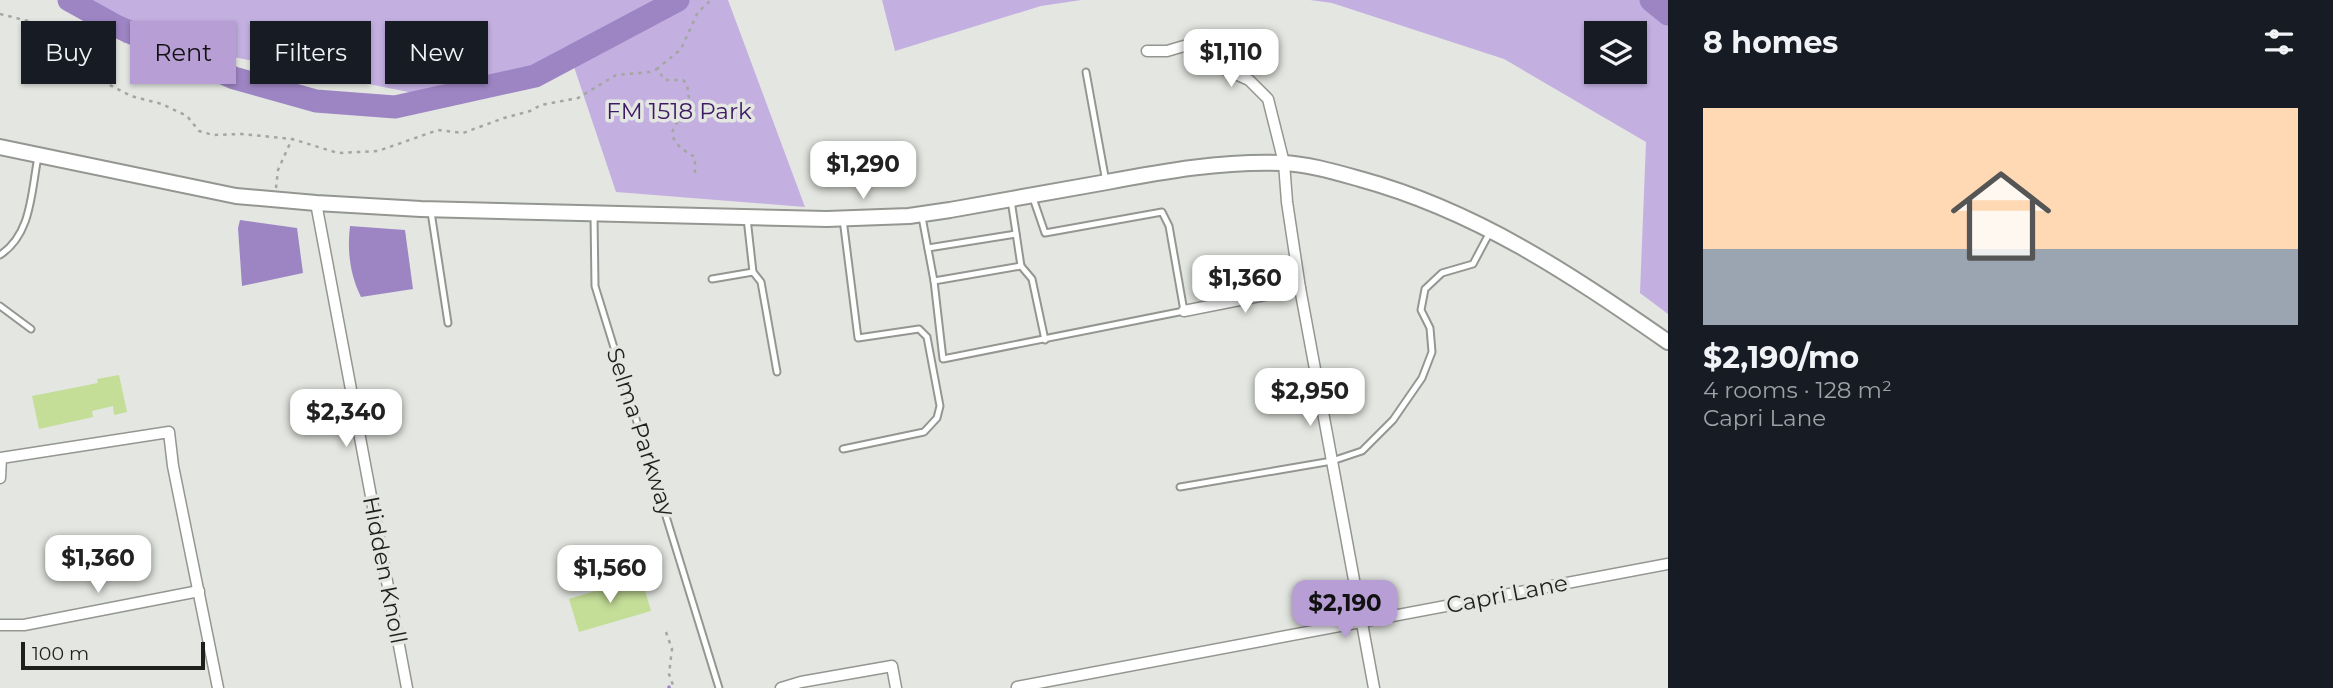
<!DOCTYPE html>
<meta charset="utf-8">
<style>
body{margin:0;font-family:Montserrat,sans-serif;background:#20242c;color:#f1f3f6;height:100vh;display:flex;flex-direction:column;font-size:26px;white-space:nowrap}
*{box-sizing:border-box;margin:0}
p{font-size:23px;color:#9ea1a6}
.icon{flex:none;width:38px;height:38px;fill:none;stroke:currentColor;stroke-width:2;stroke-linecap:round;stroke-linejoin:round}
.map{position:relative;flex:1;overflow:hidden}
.sheet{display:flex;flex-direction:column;background:#171b24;width:665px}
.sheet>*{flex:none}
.banner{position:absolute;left:21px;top:21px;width:665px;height:63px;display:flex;gap:14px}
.fabs{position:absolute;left:1584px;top:21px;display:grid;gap:14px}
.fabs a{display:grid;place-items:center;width:63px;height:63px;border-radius:0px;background:#171b24;box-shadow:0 2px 5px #0004;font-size:35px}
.scale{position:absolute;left:21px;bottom:18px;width:184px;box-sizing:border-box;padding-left:7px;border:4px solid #1f201e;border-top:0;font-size:19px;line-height:24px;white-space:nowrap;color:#1f201e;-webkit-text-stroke:5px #e4e7e1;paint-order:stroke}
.price{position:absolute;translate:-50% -60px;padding:0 16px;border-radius:14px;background:#fff;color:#222;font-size:23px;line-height:46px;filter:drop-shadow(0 2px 4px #0008)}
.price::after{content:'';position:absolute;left:50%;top:42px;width:21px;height:16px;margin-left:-10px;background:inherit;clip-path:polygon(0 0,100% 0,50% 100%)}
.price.current{background:#b79fd6;color:#111}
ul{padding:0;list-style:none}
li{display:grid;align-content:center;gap:14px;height:371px;padding:0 35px}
li span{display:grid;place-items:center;height:217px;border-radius:0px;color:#555}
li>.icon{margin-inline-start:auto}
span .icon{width:126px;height:126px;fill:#fffc;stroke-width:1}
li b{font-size:30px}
h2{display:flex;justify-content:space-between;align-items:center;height:84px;padding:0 35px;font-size:30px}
.chip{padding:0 24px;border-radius:0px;background:#171b24;box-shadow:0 2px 5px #0004;font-size:24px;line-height:63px}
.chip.current{background:#b79fd6;color:#111}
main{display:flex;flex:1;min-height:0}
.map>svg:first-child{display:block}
.green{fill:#c3b0e1;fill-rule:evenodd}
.water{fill:#9d85c3}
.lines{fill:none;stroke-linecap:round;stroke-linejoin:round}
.stream{stroke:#9d85c3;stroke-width:3.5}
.river{stroke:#9d85c3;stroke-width:23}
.building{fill:#c4dd97}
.service-casing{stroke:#949691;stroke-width:9}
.minor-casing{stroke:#949691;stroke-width:13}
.secondary-casing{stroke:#949691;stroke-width:18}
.path{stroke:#a4a6a1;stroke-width:2.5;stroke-dasharray:3.5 5;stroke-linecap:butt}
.service{stroke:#fff;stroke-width:5}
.minor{stroke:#fff;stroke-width:10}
.secondary{stroke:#fff;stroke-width:14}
.labels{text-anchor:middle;stroke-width:7;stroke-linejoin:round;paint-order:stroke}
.park-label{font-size:23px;fill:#3e1a65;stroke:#e4e7e1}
.street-label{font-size:23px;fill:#1f201e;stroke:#e4e7e1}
</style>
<main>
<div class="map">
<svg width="1668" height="688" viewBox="0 0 1668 688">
<rect width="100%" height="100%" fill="#e4e7e1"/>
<g class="green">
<polygon points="67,0 728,0 805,207 616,192 567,46 464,103 198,50 124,43"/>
<polygon points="882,0 1081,0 1041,6 895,51"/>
<path d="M1310,0H1668V314L1640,293L1646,142L1504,59L1332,3ZM1596,33H1634V72H1596Z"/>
</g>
<g class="water">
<polygon points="240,220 297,228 303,273 242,286 238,228"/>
<path d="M350,226L405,230L413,289L361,297C350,275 347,251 350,226Z"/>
</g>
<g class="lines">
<polyline class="stream" points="669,687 669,688"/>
<g class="river">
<polyline points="69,0 116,26 234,78 316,101 395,107 535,76 678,0"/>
<polyline points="1651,0 1668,14"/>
</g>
</g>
<g class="building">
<polygon points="119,375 127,412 114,415 113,406 92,411 93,417 39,429 32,396 98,383 97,379"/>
<polygon points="641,577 651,611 579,632 569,599"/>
</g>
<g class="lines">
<g class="service-casing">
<g id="service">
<polyline points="1086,72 1106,182"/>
<polyline points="431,212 448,323"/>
<polyline points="594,216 595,286 719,688"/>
<polyline points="922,217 934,281 1021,266 1011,200"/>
<polyline points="747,218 753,272 761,282 777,372"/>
<polyline points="843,219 858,338 919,329 927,337 940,406 937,418 924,432 843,449"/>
<polyline points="928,248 1016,234"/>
<path d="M0,255C32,234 31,192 38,157"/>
<polyline points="1021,266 1032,279 1045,340"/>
<polyline points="712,279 753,272"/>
<polyline points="934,281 943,359 1184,311 1169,226 1162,212 1045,233 1033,198"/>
<polyline points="0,306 31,329"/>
<polyline points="1180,487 1332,461 1362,451 1393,420 1422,378 1432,352 1430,328 1421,310 1425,289 1442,273 1473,264 1490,232"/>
</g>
</g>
<g class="minor-casing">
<g id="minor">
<polyline points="1147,51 1167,51 1184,46 1203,54 1215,65 1249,80 1268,99 1284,163 1287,202 1300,288 1374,688"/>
<polyline points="316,203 407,688"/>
<polyline points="1184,311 1300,288"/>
<polyline points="0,478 1,458 169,432 173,466 218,688"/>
<polyline points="0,625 24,625 199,591"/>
<polyline points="1017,687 1668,564"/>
<polyline points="781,688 801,682 892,666 896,688"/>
</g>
</g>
<g class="secondary-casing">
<path id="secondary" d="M0,147L236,196L316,203L421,209L827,219L909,216L950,210C1003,201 1055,191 1107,182C1165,171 1222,161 1282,163C1308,164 1335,172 1360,179C1477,211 1570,274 1668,342"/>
</g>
<g class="path">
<polyline points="0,14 28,21 96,63 104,82 131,96 162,104 187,116 199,131 213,135 242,134 292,139 338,153 378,151 438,130 463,133 504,118 530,111 541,105 578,98 616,75 650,72 657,69"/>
<path d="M695,173V157C670,144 662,128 691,113L687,84L683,80H665L657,69L681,49L698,12L711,0"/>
<polyline points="276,188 278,170 292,139"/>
<polyline points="666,632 672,649 669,674 674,688"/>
</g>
<use href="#service" class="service"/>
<use href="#minor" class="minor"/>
<use href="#secondary" class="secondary"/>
</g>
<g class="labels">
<g class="park-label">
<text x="679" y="119">FM 1518 Park</text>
</g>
<g class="street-label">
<text transform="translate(641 432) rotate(72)" y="8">Selma Parkway</text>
<text transform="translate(385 570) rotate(79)" y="8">Hidden Knoll</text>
<text transform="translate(1507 594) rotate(-11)" y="8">Capri Lane</text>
</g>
</g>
</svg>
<div class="fabs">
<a><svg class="icon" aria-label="layers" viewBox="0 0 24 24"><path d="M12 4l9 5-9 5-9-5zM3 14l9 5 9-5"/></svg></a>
</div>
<div class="scale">100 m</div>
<b class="price" style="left:1231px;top:89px">$1,110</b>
<b class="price" style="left:863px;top:201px">$1,290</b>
<b class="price" style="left:1245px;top:315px">$1,360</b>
<b class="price" style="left:1310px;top:428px">$2,950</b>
<b class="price" style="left:346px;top:449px">$2,340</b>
<b class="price" style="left:98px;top:595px">$1,360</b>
<b class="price" style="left:610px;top:605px">$1,560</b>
<b class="price current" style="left:1345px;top:640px">$2,190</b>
<div class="banner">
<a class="chip">Buy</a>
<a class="chip current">Rent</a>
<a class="chip">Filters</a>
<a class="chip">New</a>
</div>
</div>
<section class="sheet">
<h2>8 homes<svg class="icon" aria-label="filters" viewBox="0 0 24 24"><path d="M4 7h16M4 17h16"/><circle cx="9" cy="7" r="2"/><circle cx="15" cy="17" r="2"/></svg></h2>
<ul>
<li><span style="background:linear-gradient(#ffd9b3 65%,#9aa5b1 0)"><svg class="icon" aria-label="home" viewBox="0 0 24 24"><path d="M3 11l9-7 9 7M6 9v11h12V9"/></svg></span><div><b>$2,190/mo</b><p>4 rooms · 128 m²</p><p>Capri Lane</p></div></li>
</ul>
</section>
</main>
